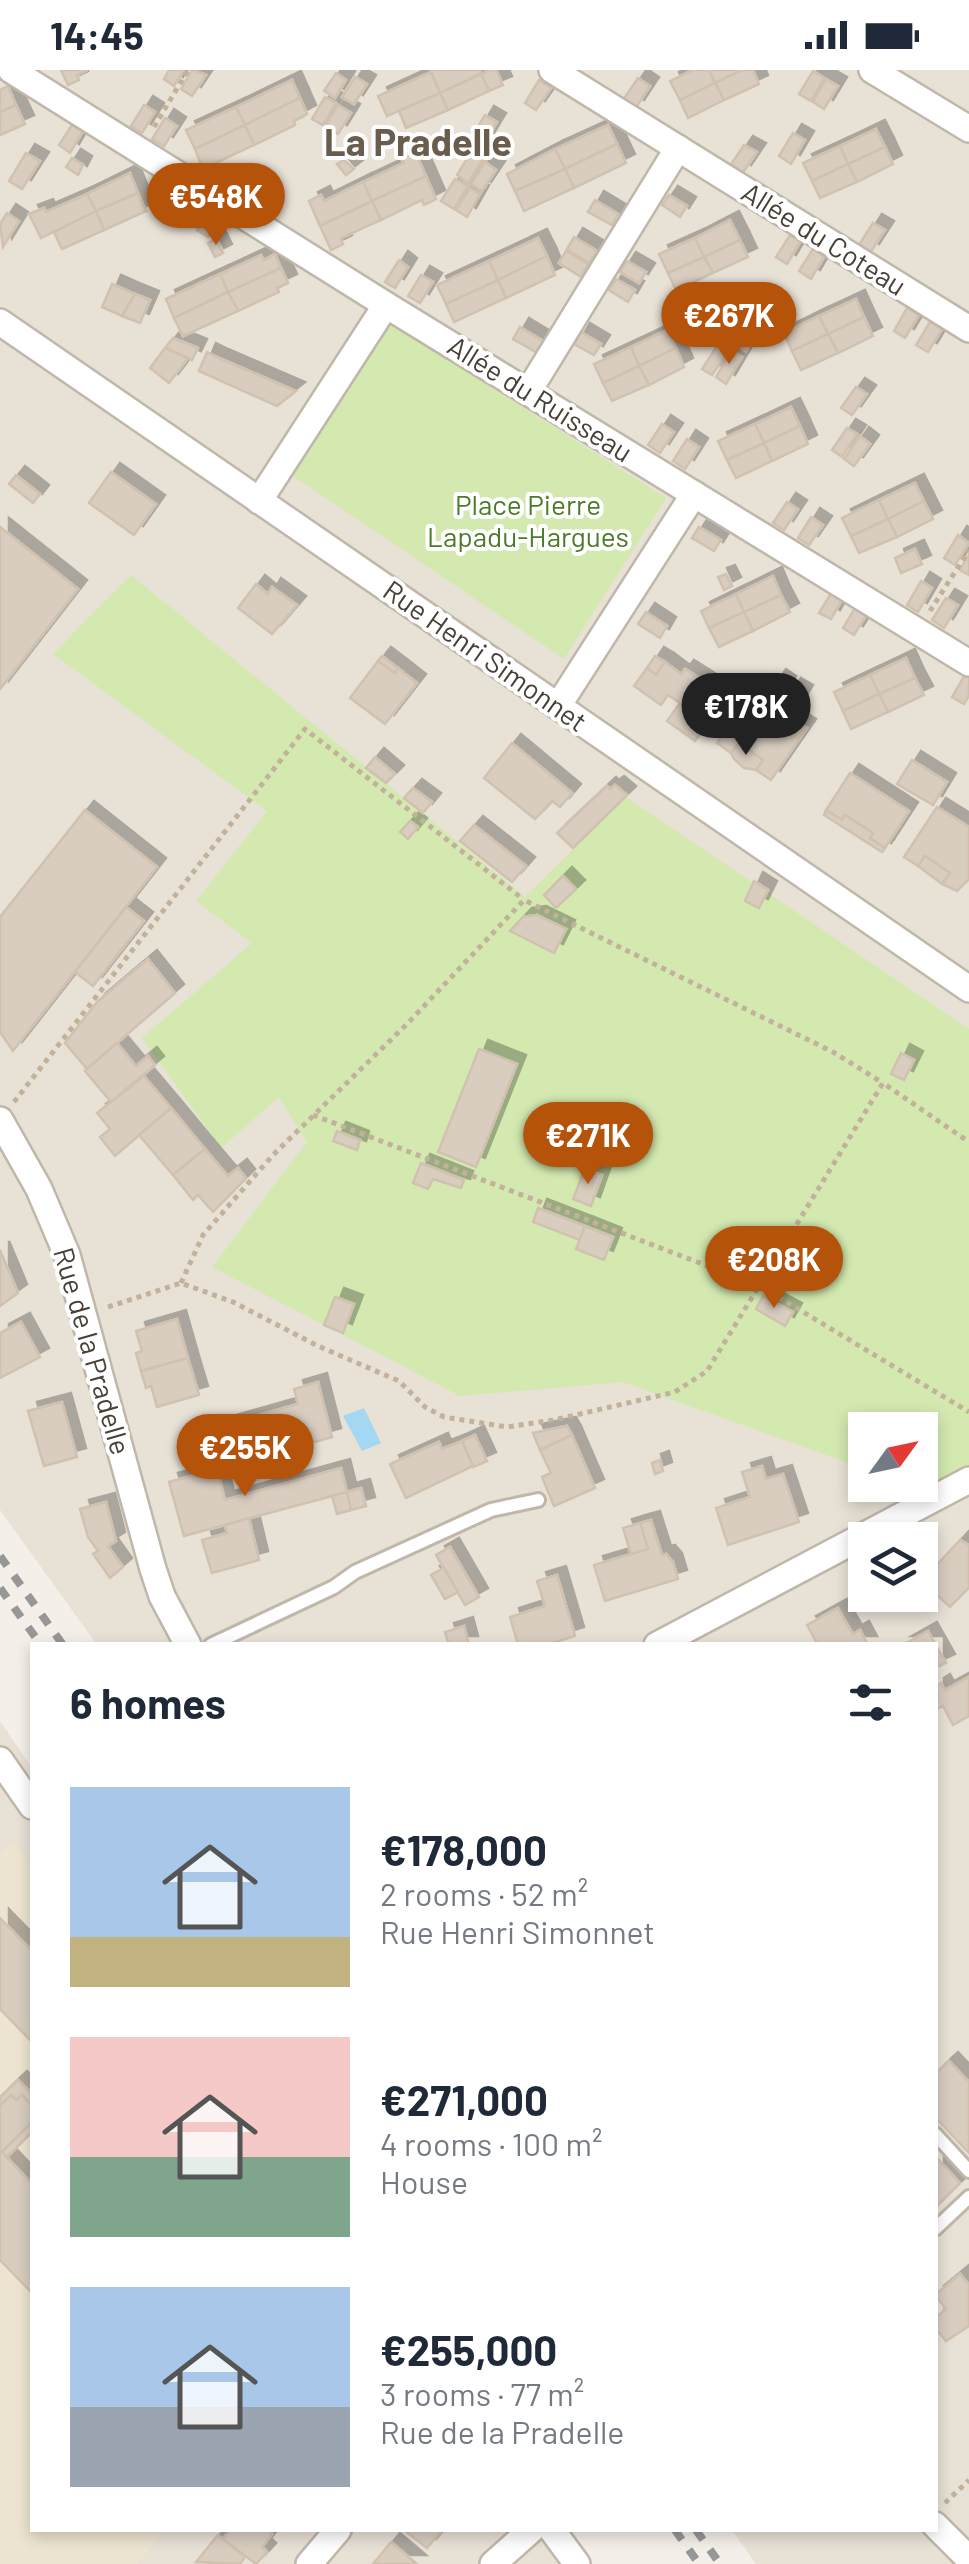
<!DOCTYPE html>
<meta charset="utf-8">
<style>
body{margin:0;font-family:Barlow,sans-serif;background:#f6f6f7;color:#1f2937;height:100vh;display:flex;flex-direction:column;font-size:38px;white-space:nowrap}
*{box-sizing:border-box;margin:0}
p{font-size:32px;color:#747a83}
.icon{flex:none;width:55px;height:55px;fill:none;stroke:currentColor;stroke-width:2;stroke-linecap:round;stroke-linejoin:round}
.map{position:relative;flex:1;overflow:hidden}
.panel{position:absolute;left:30px;top:1572px;width:908px;height:890px;display:flex;flex-direction:column;background:#fff;border-radius:0px;box-shadow:0 5px 15px #0003}
.panel>*{flex:none}
.needle{width:65px;rotate:57deg}
.tools{position:absolute;left:848px;top:1342px;display:grid;gap:20px}
.tools a{display:grid;place-items:center;width:90px;height:90px;border-radius:0px;background:#fff;box-shadow:0 5px 15px #0003;font-size:50px}
.price{position:absolute;translate:-50% -85px;padding:0 22px;border-radius:35px;background:#b45309;color:#fff;font-size:32px;line-height:65px;filter:drop-shadow(0 2px 5px #0008)}
.price::after{content:'';position:absolute;left:50%;top:60px;width:30px;height:22px;margin-left:-15px;background:inherit;clip-path:polygon(0 0,100% 0,50% 100%)}
.price.on{background:#222;color:#fff}
ul{padding:0;list-style:none}
li{display:flex;align-items:center;gap:30px;height:250px;padding:0 40px}
li span{display:grid;place-items:center;flex:none;width:280px;height:200px;border-radius:0px;color:#555}
li>.icon{margin-inline-start:auto}
span .icon{width:120px;height:120px;fill:#fffc;stroke-width:1}
li b{font-size:42px}
h2{display:flex;justify-content:space-between;align-items:center;height:120px;padding:0 40px;font-size:42px}
.status{display:flex;justify-content:space-between;align-items:center;height:70px;padding:0 50px;background:#fff;direction:ltr}
.status svg{height:28px;fill:currentColor}
.map>svg:first-child{display:block}
.residential{fill:#e8e1d6;fill-rule:evenodd}
.education{fill:#ede4d1}
.green{fill:#d3e9b0}
.water{fill:#a4d7f1}
.building{fill:#d9cdc0;stroke:#d1c2b0;stroke-width:2.5;filter:url(#shadow)}
.lines{fill:none;stroke-linecap:round;stroke-linejoin:round}
.lane-casing{stroke:#c0b7aa;stroke-width:18}
.street-casing{stroke:#c0b7aa;stroke-width:30}
.path{stroke:#c2b19b;stroke-width:5;stroke-dasharray:5 5;stroke-linecap:butt}
.lane{stroke:#fff;stroke-width:12}
.street{stroke:#fff;stroke-width:25}
.rail{stroke:#979797;stroke-width:8;stroke-dasharray:12 12;stroke-linecap:butt}
.labels{text-anchor:middle;stroke-width:8;stroke-linejoin:round;paint-order:stroke}
.street-label{font-size:28px;fill:#474036;stroke:#fff}
.park-label{font-size:28px;fill:#4d7a28;stroke:#fff}
.district-label{font-size:38px;font-weight:bold;fill:#6a5d4d;stroke:#fff}
</style>
<div class="status"><b>14:45</b><svg viewBox="0 0 49 12"><path d="M0 12V9h3v3zM5 12V6h3v6zM10 12V3h3v9zM15 12V0h3v12zM26 1h20v11H26zM47 4h2v5h-2z"/></svg></div>
<div class="map">
<svg width="969" height="2494" viewBox="0 0 969 2494">
<defs>
<filter id="shadow"><feDropShadow dx="9" dy="-9" stdDeviation="0" flood-color="#0004"/></filter>
</defs>
<rect width="100%" height="100%" fill="#f4efe8"/>
<g class="residential">
<path d="M0,0H969V2494H756L732,2460H935V1575H97L0,1440ZM865,1360H920V1415H865ZM865,1470H920V1525H865Z"/>
<polygon points="0,1651 32,1698 32,2460 559,2460 583,2494 0,2494"/>
</g>
<polygon class="education" points="15,1771 32,1796 32,2460 165,2460 138,2494 0,2494 0,1784"/>
<g class="green">
<polygon points="390,253 666,428 564,589 293,406"/>
<polygon points="131,505 525,827 626,727 969,959 969,1425 920,1415 920,1360 865,1360 865,1399 623,1312 460,1326 212,1197 307,1072 279,1027 221,1078 142,968 252,873 196,831 267,741 53,584"/>
</g>
<polygon class="water" points="364,1338 381,1373 362,1381 343,1346"/>
<g class="building">
<polygon points="61,0 87,0 77,5 79,10 68,15"/>
<polygon points="169,0 184,0 174,16 164,9"/>
<polygon points="192,0 206,5 192,26 181,19"/>
<polygon points="435,0 479,0 481,4 440,23 431,2"/>
<polygon points="491,0 496,0 503,15 489,21 481,4"/>
<polygon points="693,0 709,0 715,13 680,30 670,11"/>
<polygon points="709,0 742,0 715,13"/>
<polygon points="742,0 753,0 759,14 724,30 715,13"/>
<polygon points="813,1 824,8 811,31 799,24"/>
<polygon points="431,2 440,23 387,46 378,26"/>
<polygon points="336,3 346,10 335,28 324,21"/>
<polygon points="481,4 489,21 448,40 440,23"/>
<polygon points="355,7 367,14 354,34 342,27"/>
<polygon points="638,8 650,16 635,39 623,30"/>
<polygon points="826,9 838,16 824,39 813,32"/>
<polygon points="292,10 300,28 245,55 236,37"/>
<polygon points="539,10 551,18 536,40 525,33"/>
<polygon points="715,13 724,30 688,48 680,30"/>
<polygon points="8,16 16,35 0,42 0,20"/>
<polygon points="440,23 448,40 406,58 399,41"/>
<polygon points="325,27 336,33 323,55 312,49"/>
<polygon points="300,28 307,44 294,51 295,55 254,75 245,55"/>
<polygon points="16,35 25,54 0,65 0,42"/>
<polygon points="144,35 155,42 142,63 131,56"/>
<polygon points="338,35 351,43 338,64 325,56"/>
<polygon points="236,37 245,55 195,79 186,60"/>
<polygon points="485,45 497,52 482,77 470,70"/>
<polygon points="165,48 177,56 164,76 152,69"/>
<polygon points="72,55 83,61 70,83 59,75"/>
<polygon points="245,55 254,75 203,99 195,79"/>
<polygon points="608,55 617,74 565,99 555,79"/>
<polygon points="876,59 885,77 848,94 840,76"/>
<polygon points="793,63 805,70 791,94 779,86"/>
<polygon points="617,74 626,93 574,118 565,99"/>
<polygon points="744,75 757,82 742,104 730,96"/>
<polygon points="840,76 848,94 812,111 803,93"/>
<polygon points="885,77 893,94 857,112 848,94"/>
<polygon points="555,79 565,99 515,121 507,104"/>
<polygon points="415,82 426,106 372,131 363,112 404,93 401,88"/>
<polygon points="26,83 40,91 22,119 9,111"/>
<polygon points="470,84 482,91 468,113 457,105"/>
<polygon points="72,88 83,95 78,105 66,97"/>
<polygon points="344,90 354,99 346,105 337,94"/>
<polygon points="485,92 496,100 482,121 471,114"/>
<polygon points="848,94 857,112 820,128 812,111"/>
<polygon points="565,99 574,118 524,141 515,121"/>
<polygon points="130,103 138,123 96,141 87,124"/>
<polygon points="426,106 436,129 424,135 422,130 381,150 372,131"/>
<polygon points="455,109 468,116 454,139 441,131"/>
<polygon points="363,112 372,131 320,156 309,131 321,125 324,131"/>
<polygon points="470,118 480,124 467,147 456,140"/>
<polygon points="138,123 146,141 104,160 96,141"/>
<polygon points="87,124 96,141 41,168 29,144 44,138 46,142"/>
<polygon points="669,125 687,136 680,147 662,135"/>
<polygon points="595,130 618,144 612,155 588,142"/>
<polygon points="372,131 381,150 341,168 343,174 331,180 320,156"/>
<polygon points="210,140 221,146 208,167 197,160"/>
<polygon points="96,141 104,160 62,179 54,162"/>
<polygon points="7,143 19,151 3,177 0,154"/>
<polygon points="730,150 740,170 704,187 695,168"/>
<polygon points="873,153 885,160 870,183 859,175"/>
<polygon points="790,165 800,172 787,194 776,187"/>
<polygon points="574,167 597,181 589,193 567,179"/>
<polygon points="538,168 547,186 498,210 489,191"/>
<polygon points="695,168 704,187 668,203 659,184"/>
<polygon points="216,169 223,183 215,187 208,173"/>
<polygon points="740,170 748,187 713,203 704,187"/>
<polygon points="813,179 824,187 811,209 799,201"/>
<polygon points="566,181 588,194 581,207 559,193"/>
<polygon points="275,184 281,198 228,222 220,204 261,185 264,190"/>
<polygon points="547,186 555,205 506,228 498,210"/>
<polygon points="704,187 713,203 676,220 668,203"/>
<polygon points="399,190 408,197 395,218 385,212"/>
<polygon points="489,191 498,210 446,234 437,215"/>
<polygon points="627,191 646,202 639,213 620,202"/>
<polygon points="281,198 288,213 277,218 279,222 238,241 228,222"/>
<polygon points="220,204 228,222 174,248 166,229"/>
<polygon points="421,205 433,212 420,233 408,226"/>
<polygon points="616,209 635,220 628,232 609,220"/>
<polygon points="498,210 506,228 454,252 446,234"/>
<polygon points="112,214 135,224 122,246 102,237"/>
<polygon points="228,222 238,241 183,266 174,248"/>
<polygon points="135,224 150,230 140,253 122,246"/>
<polygon points="856,229 864,247 828,264 819,246"/>
<polygon points="907,238 919,245 905,268 894,261"/>
<polygon points="737,245 747,251 733,273 723,267"/>
<polygon points="819,246 828,264 792,281 784,263"/>
<polygon points="864,247 873,266 838,283 828,264"/>
<polygon points="750,252 760,259 746,281 736,275"/>
<polygon points="930,252 942,259 928,282 916,275"/>
<polygon points="520,257 543,271 536,282 513,269"/>
<polygon points="667,260 676,278 639,296 631,277"/>
<polygon points="581,262 601,274 594,285 574,274"/>
<polygon points="828,264 838,283 801,300 792,281"/>
<polygon points="173,268 198,278 192,290 165,278"/>
<polygon points="719,273 730,279 712,305 702,299"/>
<polygon points="631,277 639,296 603,313 594,294"/>
<polygon points="165,278 188,288 169,313 150,298"/>
<polygon points="676,278 684,297 649,315 639,296"/>
<polygon points="732,281 742,287 726,314 716,307"/>
<polygon points="207,282 219,288 296,321 277,336 199,301"/>
<polygon points="639,296 649,315 612,331 603,313"/>
<polygon points="856,317 867,324 852,345 841,338"/>
<polygon points="791,337 800,356 764,373 755,354"/>
<polygon points="662,354 674,362 660,383 648,375"/>
<polygon points="755,354 764,373 727,390 718,371"/>
<polygon points="800,356 808,374 772,391 764,373"/>
<polygon points="847,358 857,364 842,387 832,380"/>
<polygon points="860,366 870,374 854,396 844,389"/>
<polygon points="687,369 699,377 685,399 673,391"/>
<polygon points="764,373 772,391 736,408 727,390"/>
<polygon points="111,402 156,434 134,465 89,433"/>
<polygon points="16,405 40,424 33,433 9,414"/>
<polygon points="915,413 924,431 888,449 879,430"/>
<polygon points="879,430 888,449 851,466 842,448"/>
<polygon points="924,431 933,449 897,467 888,449"/>
<polygon points="787,432 798,439 784,460 773,453"/>
<polygon points="811,447 823,455 809,475 798,468"/>
<polygon points="888,449 897,467 859,483 851,466"/>
<polygon points="0,457 78,519 0,619"/>
<polygon points="699,457 721,470 714,481 692,468"/>
<polygon points="958,465 969,473 955,495 944,488"/>
<polygon points="915,479 922,494 901,503 895,488"/>
<polygon points="969,484 969,505 960,500"/>
<polygon points="726,504 732,516 724,520 718,507"/>
<polygon points="773,506 781,525 744,542 736,524"/>
<polygon points="921,511 932,518 918,542 907,535"/>
<polygon points="256,514 268,524 272,517 297,535 272,564 238,538"/>
<polygon points="832,522 843,528 831,549 819,543"/>
<polygon points="736,524 744,542 709,558 701,541"/>
<polygon points="781,525 790,542 753,561 744,542"/>
<polygon points="946,528 958,535 944,558 932,550"/>
<polygon points="856,536 867,544 854,565 843,558"/>
<polygon points="646,542 667,556 660,568 638,554"/>
<polygon points="744,542 753,561 719,577 709,558"/>
<polygon points="382,586 398,598 395,603 378,591"/>
<polygon points="655,586 665,592 656,605 647,598"/>
<polygon points="906,588 915,608 879,624 870,605"/>
<polygon points="378,591 395,603 398,598 417,613 385,654 350,628"/>
<polygon points="665,592 681,604 685,599 728,626 695,671 667,651 680,633 668,625 661,635 634,616 647,598 656,605"/>
<polygon points="870,605 879,624 843,641 834,622"/>
<polygon points="965,605 969,607 969,626 964,634 952,627"/>
<polygon points="777,608 787,615 773,637 763,630"/>
<polygon points="915,608 924,625 888,642 879,624"/>
<polygon points="792,617 804,624 790,647 778,640"/>
<polygon points="751,624 807,658 771,710 756,700 763,690 739,673 731,683 717,673"/>
<polygon points="879,624 888,642 851,659 843,641"/>
<polygon points="512,673 572,723 560,737 552,731 535,749 484,708"/>
<polygon points="739,673 763,690 756,700 744,698 734,689 731,683"/>
<polygon points="375,687 395,704 386,713 366,698"/>
<polygon points="912,690 947,712 933,735 897,714"/>
<polygon points="850,703 909,741 885,778 870,768 873,763 845,745 842,750 826,740"/>
<polygon points="615,715 627,725 573,778 557,763 607,716 610,719"/>
<polygon points="413,718 432,732 423,743 404,728"/>
<polygon points="937,737 969,757 969,809 957,821 942,814 950,803 925,786 918,796 904,787"/>
<polygon points="85,740 157,797 13,981 0,962 0,847"/>
<polygon points="826,740 842,750 845,745 873,763 870,768 885,778 882,782 824,745"/>
<polygon points="410,751 418,757 408,769 400,762"/>
<polygon points="474,755 526,796 512,812 460,771"/>
<polygon points="925,786 950,803 942,814 918,796"/>
<polygon points="563,806 576,819 556,838 544,825"/>
<polygon points="754,811 768,820 759,838 745,831"/>
<polygon points="126,837 144,851 93,916 75,902"/>
<polygon points="537,845 566,859 554,883 510,861 523,847"/>
<polygon points="148,889 175,923 87,999 65,973 97,932"/>
<polygon points="117,973 136,996 148,986 155,995 111,1032 85,1001"/>
<polygon points="479,979 517,994 476,1097 438,1082"/>
<polygon points="901,983 914,990 904,1010 891,1004"/>
<polygon points="144,1006 171,1038 115,1086 100,1067 110,1059 97,1043"/>
<polygon points="171,1038 205,1079 173,1105 139,1065"/>
<polygon points="337,1061 360,1070 357,1080 333,1071"/>
<polygon points="205,1079 228,1106 238,1098 246,1108 213,1142 198,1125 193,1130 173,1105"/>
<polygon points="421,1093 464,1110 461,1118 433,1109 428,1119 413,1113"/>
<polygon points="585,1098 602,1105 591,1136 573,1129"/>
<polygon points="538,1138 585,1156 580,1170 533,1152"/>
<polygon points="585,1156 613,1167 604,1190 576,1179"/>
<polygon points="0,1180 18,1223 0,1236"/>
<polygon points="763,1226 793,1242 785,1256 756,1239"/>
<polygon points="335,1227 354,1234 343,1263 324,1255"/>
<polygon points="177,1249 188,1288 141,1301 136,1283 142,1281 136,1261"/>
<polygon points="21,1252 40,1287 0,1308 0,1263"/>
<polygon points="188,1288 199,1325 157,1337 151,1316 146,1318 141,1301"/>
<polygon points="318,1312 332,1367 217,1399 206,1360 298,1334 294,1319"/>
<polygon points="62,1332 77,1387 44,1396 28,1341"/>
<polygon points="567,1356 572,1365 540,1380 533,1363"/>
<polygon points="475,1365 487,1391 473,1397 462,1371"/>
<polygon points="572,1365 595,1418 554,1436 542,1407 551,1403 540,1380"/>
<polygon points="462,1371 473,1396 406,1428 390,1394 439,1372 442,1379"/>
<polygon points="210,1372 213,1386 206,1387 202,1375"/>
<polygon points="660,1390 663,1401 655,1404 652,1393"/>
<polygon points="762,1396 766,1409 783,1404 799,1452 728,1475 716,1438 750,1427 742,1402"/>
<polygon points="341,1398 347,1422 184,1466 169,1412 217,1399 225,1430"/>
<polygon points="361,1418 366,1436 351,1440 347,1422"/>
<polygon points="347,1422 351,1440 337,1444 332,1426"/>
<polygon points="106,1432 116,1471 108,1476 123,1497 110,1508 93,1484 98,1481 88,1467 80,1439"/>
<polygon points="249,1448 259,1490 212,1503 202,1470 227,1463 225,1455"/>
<polygon points="651,1450 662,1485 666,1484 673,1492 678,1509 605,1531 594,1495 648,1479 640,1453"/>
<polygon points="640,1453 648,1479 631,1484 623,1458"/>
<polygon points="960,1470 969,1475 969,1517 950,1537 922,1511"/>
<polygon points="450,1477 479,1527 465,1535 436,1485"/>
<polygon points="444,1498 458,1522 445,1529 431,1505"/>
<polygon points="557,1505 575,1566 546,1575 518,1575 510,1547 545,1536 537,1511"/>
<polygon points="838,1538 853,1564 860,1560 868,1575 818,1575 807,1555"/>
<polygon points="464,1556 469,1575 449,1575 445,1562"/>
<polygon points="928,1561 946,1593 935,1598 935,1575 903,1575"/>
<polygon points="969,1607 969,1646 953,1655 943,1636 935,1640 935,1617 941,1613 945,1620"/>
<polygon points="0,1848 32,1881 32,1972 0,1939"/>
<polygon points="949,1991 969,2012 969,2083 935,2047 935,2004"/>
<polygon points="18,2010 32,2024 32,2036 22,2025 16,2030 11,2025 0,2036 0,2027"/>
<polygon points="11,2025 16,2030 22,2025 32,2036 32,2052 2,2082 32,2114 32,2223 0,2190 0,2036"/>
<polygon points="32,2052 32,2062 7,2087 2,2082"/>
<polygon points="935,2086 960,2113 935,2138"/>
<polygon points="960,2204 969,2215 969,2256 946,2271 935,2258 935,2248 946,2239 935,2225"/>
<polygon points="230,2460 268,2460 272,2464 262,2477 267,2482 256,2494 223,2469"/>
<polygon points="404,2460 442,2460 427,2478"/>
<polygon points="218,2465 245,2487 240,2494 196,2492"/>
<polygon points="391,2472 417,2494 373,2494"/>
</g>
<g class="lines">
<g class="lane-casing">
<g id="lane">
<polyline points="211,1575 334,1517 355,1502 491,1440 538,1430"/>
<polyline points="935,2064 969,2101"/>
<polyline points="935,2159 969,2127"/>
</g>
</g>
<g class="street-casing">
<g id="street">
<polyline points="11,0 386,235 969,593"/>
<polyline points="552,0 969,259"/>
<polyline points="872,0 969,59"/>
<polyline points="0,252 969,919"/>
<polyline points="528,322 678,78"/>
<polyline points="259,431 386,235"/>
<polyline points="558,636 694,424"/>
<polyline points="0,1050 39,1119 67,1185 153,1499 162,1526 188,1575"/>
<polyline points="657,1575 969,1410"/>
<polyline points="0,1690 32,1736"/>
<polyline points="935,2455 969,2489"/>
<polyline points="552,2460 577,2494"/>
<polyline points="309,2494 338,2460"/>
<polyline points="493,2494 531,2460"/>
</g>
</g>
<g class="path">
<polyline points="154,57 188,0"/>
<polyline points="930,541 969,480"/>
<polyline points="14,1032 305,659 523,829"/>
<polyline points="313,1045 760,1216 969,1342"/>
<polyline points="181,1213 203,1165 273,1085 408,953 524,830 833,982 883,1013"/>
<polyline points="108,1237 181,1213 233,1232 318,1276 399,1311 425,1337 444,1347 507,1357 554,1350 675,1322 707,1301 883,1013 969,1072"/>
<polyline points="945,2433 969,2410"/>
</g>
<use href="#lane" class="lane"/>
<use href="#street" class="street"/>
<g class="rail">
<polyline points="0,1486 63,1575"/>
<polyline points="0,1518 41,1575"/>
<polyline points="675,2460 699,2494"/>
<polyline points="696,2460 720,2494"/>
</g>
</g>
<g class="labels">
<g class="street-label">
<text transform="translate(824 169) rotate(32)" y="10">Allée du Coteau</text>
<text transform="translate(540 329) rotate(32)" y="10">Allée du Ruisseau</text>
<text transform="translate(485 586) rotate(35)" y="10">Rue Henri Simonnet</text>
<text transform="translate(92 1281) rotate(74)" y="10">Rue de la Pradelle</text>
</g>
<g class="park-label">
<text x="528" y="445">Place Pierre<tspan x="528" dy="32">Lapadu-Hargues</tspan></text>
</g>
<g class="district-label">
<text x="418" y="86">La Pradelle</text>
</g>
</g>
</svg>
<div class="tools">
<a><svg class="needle" viewBox="-14 -14 28 28"><path d="M0-13l5 13h-10z" fill="#e53935"/><path d="M0 13l5-13h-10z" fill="#747a83"/></svg></a>
<a><svg class="icon" aria-label="layers" viewBox="0 0 24 24"><path d="M12 4l9 5-9 5-9-5zM3 14l9 5 9-5"/></svg></a>
</div>
<b class="price" style="left:216px;top:178px">€548K</b>
<b class="price" style="left:729px;top:297px">€267K</b>
<b class="price on" style="left:746px;top:688px">€178K</b>
<b class="price" style="left:588px;top:1117px">€271K</b>
<b class="price" style="left:774px;top:1241px">€208K</b>
<b class="price" style="left:245px;top:1429px">€255K</b>
<section class="panel">
<h2>6 homes<svg class="icon" aria-label="filters" viewBox="0 0 24 24"><path d="M4 7h16M4 17h16"/><circle cx="9" cy="7" r="2"/><circle cx="15" cy="17" r="2"/></svg></h2>
<ul>
<li><span style="background:linear-gradient(#a9c7e8 75%,#c2b280 0)"><svg class="icon" aria-label="home" viewBox="0 0 24 24"><path d="M3 11l9-7 9 7M6 9v11h12V9"/></svg></span><div><b>€178,000</b><p>2 rooms · 52 m²</p><p>Rue Henri Simonnet</p></div></li>
<li><span style="background:linear-gradient(#f6c9c9 60%,#7fa58c 0)"><svg class="icon" aria-label="home" viewBox="0 0 24 24"><path d="M3 11l9-7 9 7M6 9v11h12V9"/></svg></span><div><b>€271,000</b><p>4 rooms · 100 m²</p><p>House</p></div></li>
<li><span style="background:linear-gradient(#a9c7e8 60%,#9aa5b1 0)"><svg class="icon" aria-label="home" viewBox="0 0 24 24"><path d="M3 11l9-7 9 7M6 9v11h12V9"/></svg></span><div><b>€255,000</b><p>3 rooms · 77 m²</p><p>Rue de la Pradelle</p></div></li>
</ul>
</section>
</div>
